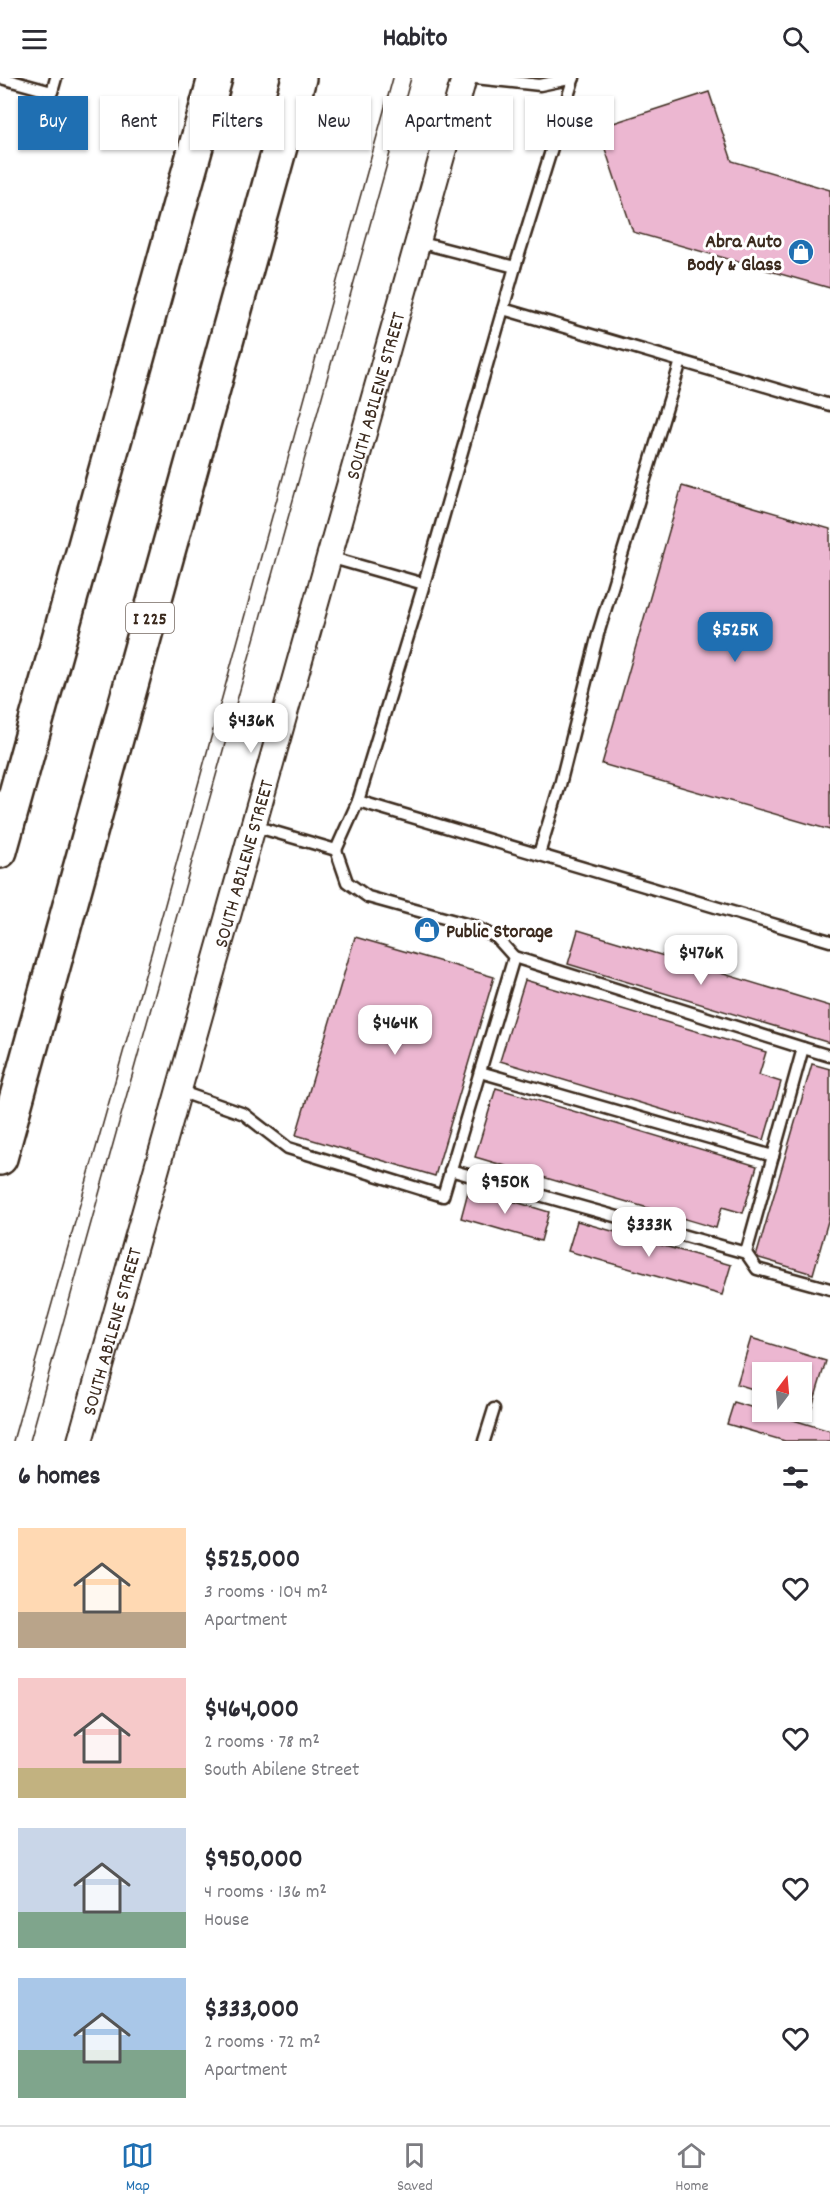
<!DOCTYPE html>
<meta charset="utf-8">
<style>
body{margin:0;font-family:Dekko,sans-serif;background:#f7f7f7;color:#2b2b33;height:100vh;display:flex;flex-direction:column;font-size:22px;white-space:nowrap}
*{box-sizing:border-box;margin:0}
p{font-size:20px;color:#7c7c81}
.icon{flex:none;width:33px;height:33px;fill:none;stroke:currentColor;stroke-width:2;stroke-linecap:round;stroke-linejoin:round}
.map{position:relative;height:1363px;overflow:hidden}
.side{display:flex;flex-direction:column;background:#fff;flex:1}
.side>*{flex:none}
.banner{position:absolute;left:18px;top:18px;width:795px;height:54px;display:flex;gap:12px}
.needle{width:39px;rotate:16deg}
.tools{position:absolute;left:752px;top:1284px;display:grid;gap:12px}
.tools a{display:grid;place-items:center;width:60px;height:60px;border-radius:0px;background:#fff;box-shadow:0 2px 4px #0004;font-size:30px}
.price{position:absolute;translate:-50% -51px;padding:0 14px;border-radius:12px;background:#fff;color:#222;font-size:20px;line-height:39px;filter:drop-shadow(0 2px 3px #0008)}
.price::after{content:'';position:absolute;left:50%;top:36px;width:18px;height:14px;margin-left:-9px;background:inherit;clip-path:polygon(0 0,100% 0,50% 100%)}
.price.current{background:#1f6fb2;color:#fff}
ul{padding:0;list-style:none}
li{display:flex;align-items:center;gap:18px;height:150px;padding:0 18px}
li span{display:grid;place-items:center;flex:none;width:168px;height:120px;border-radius:0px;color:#555}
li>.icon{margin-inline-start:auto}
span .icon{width:72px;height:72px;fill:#fffc;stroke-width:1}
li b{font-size:26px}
h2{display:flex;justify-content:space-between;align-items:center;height:72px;padding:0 18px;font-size:26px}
.pill{padding:0 21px;border-radius:0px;background:#fff;box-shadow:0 2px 4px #0004;font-size:21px;line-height:54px}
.pill.current{background:#1f6fb2;color:#fff}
header{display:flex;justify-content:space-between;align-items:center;height:78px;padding:0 18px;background:#fff;font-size:27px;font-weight:700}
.tabs{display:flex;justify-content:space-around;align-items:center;height:84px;border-top:2px solid #e1e1e2;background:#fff;font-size:16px;color:#7c7c81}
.tabs a{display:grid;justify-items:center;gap:3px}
.tabs .current{color:#1f6fb2}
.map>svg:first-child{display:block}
.building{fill:#ecb7d1;stroke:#3b2a1e;stroke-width:1.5}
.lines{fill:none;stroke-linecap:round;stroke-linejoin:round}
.service-casing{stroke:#3b2a1e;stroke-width:15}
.tertiary-casing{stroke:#3b2a1e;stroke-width:28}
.motorway-casing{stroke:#3b2a1e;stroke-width:38}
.service{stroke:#fff;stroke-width:10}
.tertiary{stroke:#fff;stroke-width:24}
.motorway{stroke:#fff;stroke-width:33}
.tram{stroke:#3b2a1e;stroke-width:1.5}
.labels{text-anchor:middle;stroke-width:6;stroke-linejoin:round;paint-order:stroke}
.shield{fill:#fff;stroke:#766a62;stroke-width:1.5}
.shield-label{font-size:18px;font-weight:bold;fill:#3b2a1e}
.poi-label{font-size:20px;font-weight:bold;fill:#3b2a1e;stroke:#fff;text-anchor:end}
.street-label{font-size:20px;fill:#3b2a1e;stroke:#fff}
</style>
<header><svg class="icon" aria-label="menu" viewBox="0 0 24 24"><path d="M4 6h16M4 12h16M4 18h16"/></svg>Habito<svg class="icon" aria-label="search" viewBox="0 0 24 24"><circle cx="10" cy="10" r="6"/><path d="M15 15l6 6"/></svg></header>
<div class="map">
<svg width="830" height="1363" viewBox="0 0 830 1363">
<rect width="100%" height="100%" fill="#fff"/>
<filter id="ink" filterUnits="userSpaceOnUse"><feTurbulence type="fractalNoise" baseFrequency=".0167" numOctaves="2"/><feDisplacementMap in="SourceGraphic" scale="12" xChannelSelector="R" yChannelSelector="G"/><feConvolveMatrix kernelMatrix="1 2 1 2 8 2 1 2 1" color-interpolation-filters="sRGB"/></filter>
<g filter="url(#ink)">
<g class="building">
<polygon points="709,14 732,83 830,112 830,210 633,154 598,50"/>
<polygon points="682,408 830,451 830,752 602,686"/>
<polygon points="578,852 830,928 830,965 568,886"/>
<polygon points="355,859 494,899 435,1098 296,1057"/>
<polygon points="525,902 766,974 759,997 781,1004 764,1062 500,983"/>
<polygon points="812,986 830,991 830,1136 813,1196 756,1179"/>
<polygon points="496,1010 757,1088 743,1135 722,1129 716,1150 475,1079"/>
<polygon points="469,1110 549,1134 541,1163 461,1140"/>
<polygon points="577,1143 731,1187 722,1217 568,1173"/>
<polygon points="751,1260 826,1283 812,1329 801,1326 801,1294 762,1294 762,1314 737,1306"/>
<polygon points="734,1324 830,1353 830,1363 785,1363 727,1346"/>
</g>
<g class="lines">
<g class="service-casing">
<g id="service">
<polyline points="1,0 52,14 56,0"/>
<polyline points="475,0 540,7 574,0"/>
<polyline points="515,189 573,2"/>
<polyline points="503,231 830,327"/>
<polyline points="329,479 424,506"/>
<polyline points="358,723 830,863"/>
<polyline points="336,772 358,723 424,506 515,189 418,164"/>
<polyline points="539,776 560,707 598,556 681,283"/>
<polyline points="803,970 830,978"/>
<polyline points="480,994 773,1078"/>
<polyline points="179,1013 244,1036 288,1070 443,1118 514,879 496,859 473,848 368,819 347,804 336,772 254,748"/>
<polyline points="450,1092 746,1175 803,970 514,879"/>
<polyline points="746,1175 757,1191 830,1211"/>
<polyline points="484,1363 494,1331"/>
</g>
</g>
<g class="tertiary-casing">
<g id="tertiary">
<path id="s1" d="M80,1363L464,0"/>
</g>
</g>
<g class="motorway-casing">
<g id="motorway">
<polyline points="0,773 215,0"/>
<polyline points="0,1080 299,0"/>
</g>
</g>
<use href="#service" class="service"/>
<use href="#tertiary" class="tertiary"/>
<use href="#motorway" class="motorway"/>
<g class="tram">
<polyline points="13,1363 164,830 393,0"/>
<polyline points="30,1363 411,0"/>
</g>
</g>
</g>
<defs>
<g id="shop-disc" transform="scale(1.35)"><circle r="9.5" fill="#1f6fb2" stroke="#fff"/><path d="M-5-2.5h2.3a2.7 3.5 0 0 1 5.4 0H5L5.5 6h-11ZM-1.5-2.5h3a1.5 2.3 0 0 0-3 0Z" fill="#fff"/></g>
</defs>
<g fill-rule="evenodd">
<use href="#shop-disc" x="801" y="174"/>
<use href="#shop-disc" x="427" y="852"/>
</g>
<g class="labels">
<rect class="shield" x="126" y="525" width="48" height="30" rx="4.5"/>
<g class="shield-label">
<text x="150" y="546">I 225</text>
</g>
<g class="poi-label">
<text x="782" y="169">Abra Auto<tspan x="782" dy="23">Body &amp; Glass</tspan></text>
<text x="446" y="859" text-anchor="start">Public Storage</text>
</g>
<g class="street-label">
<text dy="7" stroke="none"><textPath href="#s1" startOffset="1086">SOUTH ABILENE STREET</textPath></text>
<text dy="7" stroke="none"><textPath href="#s1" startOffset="600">SOUTH ABILENE STREET</textPath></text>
<text dy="7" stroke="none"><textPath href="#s1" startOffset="114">SOUTH ABILENE STREET</textPath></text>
</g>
</g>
</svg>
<div class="tools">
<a><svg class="needle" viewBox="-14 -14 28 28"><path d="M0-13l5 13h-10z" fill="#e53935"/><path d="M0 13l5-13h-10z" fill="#7c7c81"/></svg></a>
</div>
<b class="price current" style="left:735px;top:585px">$525K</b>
<b class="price" style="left:251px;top:676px">$436K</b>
<b class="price" style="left:701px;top:908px">$476K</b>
<b class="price" style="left:395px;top:978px">$464K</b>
<b class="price" style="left:505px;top:1137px">$950K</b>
<b class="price" style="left:649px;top:1180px">$333K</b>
<div class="banner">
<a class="pill current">Buy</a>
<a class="pill">Rent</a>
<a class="pill">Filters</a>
<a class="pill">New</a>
<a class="pill">Apartment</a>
<a class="pill">House</a>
</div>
</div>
<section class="side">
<h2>6 homes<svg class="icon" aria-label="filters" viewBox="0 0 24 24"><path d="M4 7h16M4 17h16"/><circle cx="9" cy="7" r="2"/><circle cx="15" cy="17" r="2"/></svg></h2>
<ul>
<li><span style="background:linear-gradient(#ffd9b3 70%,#b9a48a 0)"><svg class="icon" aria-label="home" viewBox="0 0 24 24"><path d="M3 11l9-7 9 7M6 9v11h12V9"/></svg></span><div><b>$525,000</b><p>3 rooms · 104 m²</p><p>Apartment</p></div><svg class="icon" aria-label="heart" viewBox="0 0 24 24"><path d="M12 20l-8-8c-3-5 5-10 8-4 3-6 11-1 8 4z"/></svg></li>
<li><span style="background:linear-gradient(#f6c9c9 75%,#c2b280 0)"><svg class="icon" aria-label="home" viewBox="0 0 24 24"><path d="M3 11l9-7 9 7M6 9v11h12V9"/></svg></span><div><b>$464,000</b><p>2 rooms · 78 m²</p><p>South Abilene Street</p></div><svg class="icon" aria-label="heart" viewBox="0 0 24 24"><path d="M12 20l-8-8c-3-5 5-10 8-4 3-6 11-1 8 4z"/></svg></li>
<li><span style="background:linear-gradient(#c9d6e8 70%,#7fa58c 0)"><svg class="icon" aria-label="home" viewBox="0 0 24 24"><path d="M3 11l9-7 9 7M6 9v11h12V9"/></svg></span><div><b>$950,000</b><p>4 rooms · 136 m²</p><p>House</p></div><svg class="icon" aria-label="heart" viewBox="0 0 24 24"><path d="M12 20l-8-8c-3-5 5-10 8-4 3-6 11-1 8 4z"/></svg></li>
<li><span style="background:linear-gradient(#a9c7e8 60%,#7fa58c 0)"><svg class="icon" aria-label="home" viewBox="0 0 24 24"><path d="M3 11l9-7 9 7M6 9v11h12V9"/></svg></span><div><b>$333,000</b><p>2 rooms · 72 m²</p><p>Apartment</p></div><svg class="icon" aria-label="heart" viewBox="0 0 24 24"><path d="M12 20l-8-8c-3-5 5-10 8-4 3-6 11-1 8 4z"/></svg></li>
</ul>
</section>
<nav class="tabs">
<a class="current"><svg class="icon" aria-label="map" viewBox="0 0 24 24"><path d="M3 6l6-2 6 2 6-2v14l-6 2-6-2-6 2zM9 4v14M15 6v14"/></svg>Map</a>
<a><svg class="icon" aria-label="saved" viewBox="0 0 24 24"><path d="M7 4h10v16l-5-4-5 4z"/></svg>Saved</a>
<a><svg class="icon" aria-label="home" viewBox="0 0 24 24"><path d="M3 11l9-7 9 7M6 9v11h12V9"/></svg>Home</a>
</nav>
